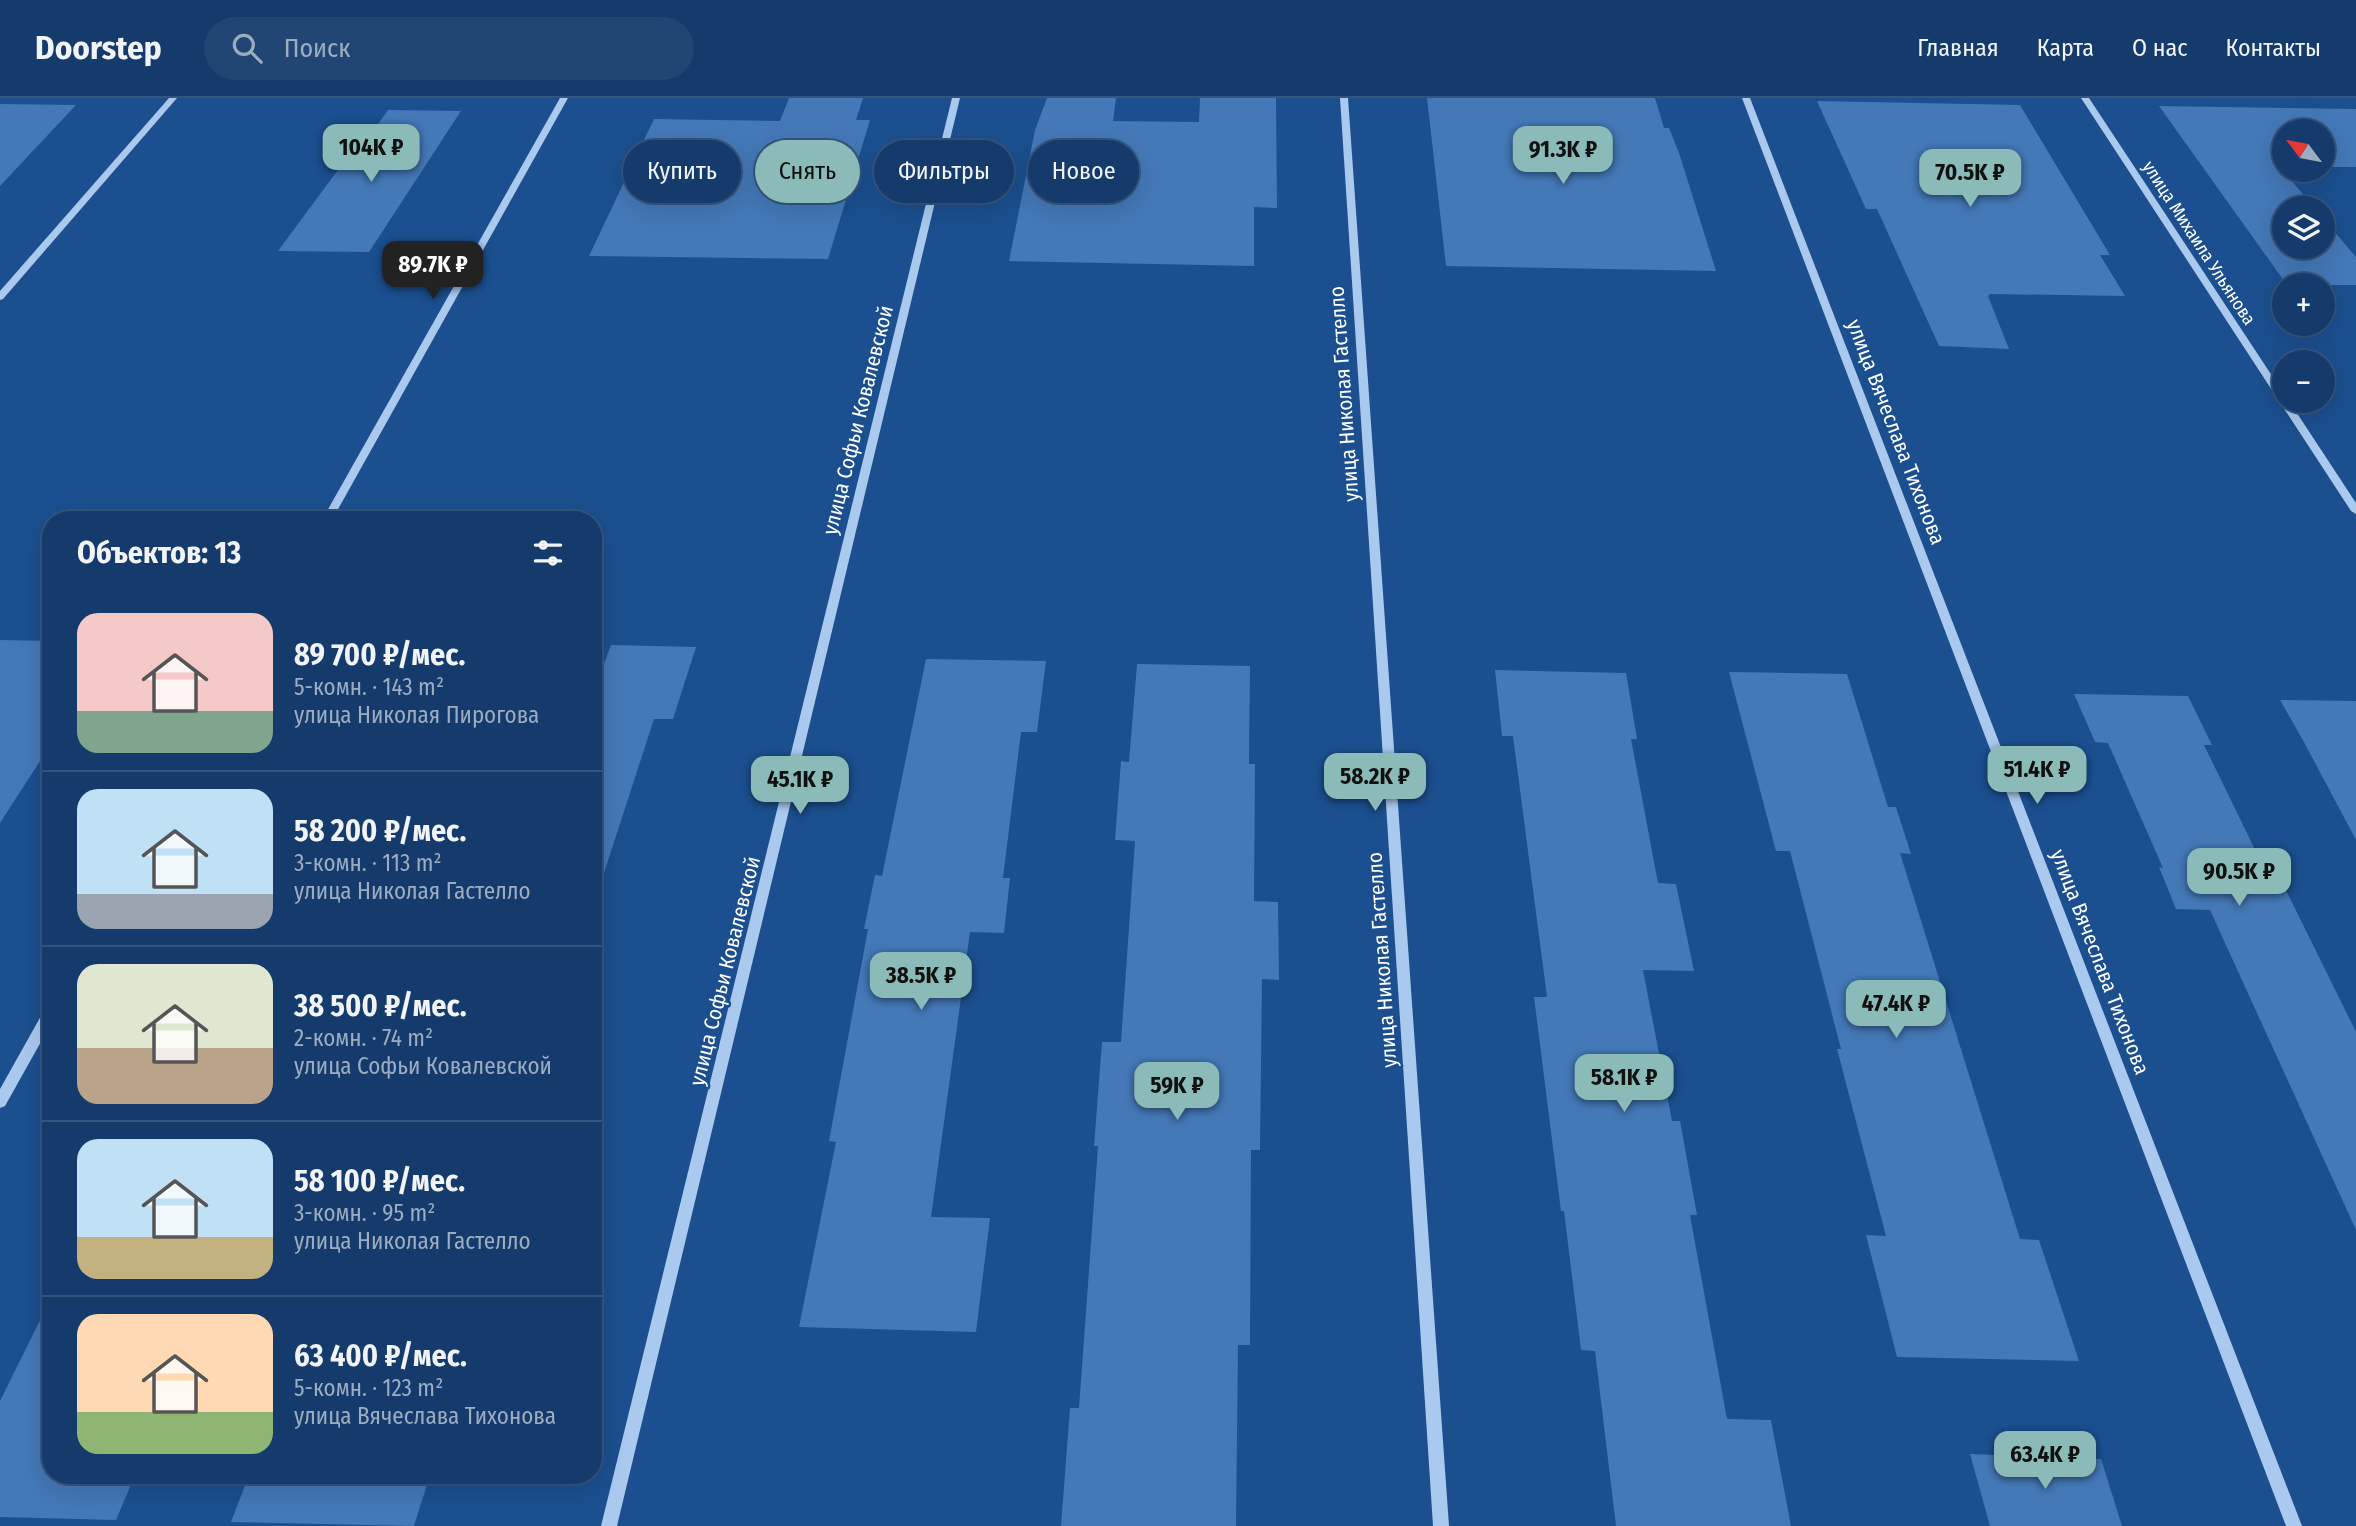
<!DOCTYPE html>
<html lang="ru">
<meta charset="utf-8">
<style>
body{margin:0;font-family:"Fira Sans Condensed",sans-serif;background:#214673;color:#f1f3f6;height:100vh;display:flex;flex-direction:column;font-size:26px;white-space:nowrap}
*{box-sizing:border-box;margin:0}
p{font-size:23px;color:#9dadc1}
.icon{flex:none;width:38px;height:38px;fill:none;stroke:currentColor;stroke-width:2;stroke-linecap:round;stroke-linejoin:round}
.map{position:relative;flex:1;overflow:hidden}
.drawer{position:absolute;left:42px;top:413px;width:560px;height:973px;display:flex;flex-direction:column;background:#143b6b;border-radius:28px;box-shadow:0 7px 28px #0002,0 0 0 2px #33557e}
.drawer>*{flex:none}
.hud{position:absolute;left:623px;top:42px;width:665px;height:63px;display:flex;gap:14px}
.needle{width:46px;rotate:302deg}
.buttons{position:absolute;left:2272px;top:21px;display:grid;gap:14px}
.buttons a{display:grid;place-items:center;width:63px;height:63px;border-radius:50%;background:#143b6b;box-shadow:0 7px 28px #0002,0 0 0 2px #33557e;font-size:35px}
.price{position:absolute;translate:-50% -60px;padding:0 16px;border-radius:14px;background:#8bbbb9;color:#111;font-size:23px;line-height:46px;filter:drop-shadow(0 2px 4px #0008)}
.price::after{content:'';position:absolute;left:50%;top:42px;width:21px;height:16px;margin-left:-10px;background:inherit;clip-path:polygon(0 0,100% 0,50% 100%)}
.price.selected{background:#222;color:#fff}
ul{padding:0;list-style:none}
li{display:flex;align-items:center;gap:21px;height:175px;padding:0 35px}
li+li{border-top:2px solid #33557e}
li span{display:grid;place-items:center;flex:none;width:196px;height:140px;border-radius:21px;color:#555}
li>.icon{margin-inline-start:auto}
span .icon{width:84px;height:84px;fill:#fffc;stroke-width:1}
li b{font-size:30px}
h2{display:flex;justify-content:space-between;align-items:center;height:84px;padding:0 35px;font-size:30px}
.chip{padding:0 24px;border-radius:32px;background:#143b6b;box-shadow:0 7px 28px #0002,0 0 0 2px #33557e;font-size:24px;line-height:63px}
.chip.selected{background:#8bbbb9;color:#111}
header{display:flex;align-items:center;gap:42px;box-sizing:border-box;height:98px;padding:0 35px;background:#143b6b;border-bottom:2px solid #33557e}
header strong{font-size:33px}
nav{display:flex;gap:38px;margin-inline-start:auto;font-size:24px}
.search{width:490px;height:63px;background:#214673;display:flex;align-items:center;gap:18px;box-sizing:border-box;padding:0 24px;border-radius:38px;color:#9dadc1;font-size:26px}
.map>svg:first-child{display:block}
.building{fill:#4478b7}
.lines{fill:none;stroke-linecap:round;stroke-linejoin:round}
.minor{fill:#a9c9ee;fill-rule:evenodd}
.labels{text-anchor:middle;stroke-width:5;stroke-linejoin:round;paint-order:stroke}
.far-street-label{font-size:18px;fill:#fff;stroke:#1b4f8f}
.street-label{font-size:21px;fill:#fff;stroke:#1b4f8f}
</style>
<header>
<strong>Doorstep</strong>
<div class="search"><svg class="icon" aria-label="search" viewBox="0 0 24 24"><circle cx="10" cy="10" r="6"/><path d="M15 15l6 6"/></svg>Поиск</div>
<nav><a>Главная</a><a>Карта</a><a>О нас</a><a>Контакты</a></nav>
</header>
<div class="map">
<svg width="2356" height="1428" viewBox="0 0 2356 1428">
<rect width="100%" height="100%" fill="#1b4f8f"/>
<g class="building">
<polygon points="789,0 863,0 856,22 870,22 828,161 589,158 654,21 780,23"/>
<polygon points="1047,0 1116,0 1113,23 1199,24 1200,0 1276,0 1277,110 1254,109 1254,168 1009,163 1035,32"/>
<polygon points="1427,0 1655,0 1664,30 1669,30 1680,58 1716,173 1446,168"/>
<polygon points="1817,3 2020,7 2110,157 2100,157 2125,198 1990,196 1988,198 2009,251 1939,248 1877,111 1866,111"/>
<polygon points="0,6 76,7 0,88"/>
<polygon points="2159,8 2356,11 2356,69 2322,69 2322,33 2284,33 2284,68 2279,68 2315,110 2284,110 2284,149 2322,149 2322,119 2356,159 2356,187 2287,187"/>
<polygon points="388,12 461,13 369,154 278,153 349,57 356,57"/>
<polygon points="0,542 51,543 51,646 0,725"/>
<polygon points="611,547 696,549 673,621 654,621 602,781 593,779 593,595"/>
<polygon points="926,561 1046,563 1037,634 1021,634 1003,780 1010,780 1004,835 970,834 931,1119 990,1120 976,1234 799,1229 836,1044 829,1043 868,831 864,831 875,777 882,778"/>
<polygon points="1137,566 1250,568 1249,666 1255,666 1254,803 1278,804 1279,882 1262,881 1260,1052 1251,1052 1250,1247 1238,1247 1236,1428 1061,1428 1070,1310 1079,1310 1098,1048 1094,1048 1102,944 1121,944 1135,743 1115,742 1121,663 1129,664"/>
<polygon points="1495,572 1626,575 1637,641 1631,641 1658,785 1676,786 1694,873 1643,872 1672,1023 1680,1023 1697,1117 1690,1117 1727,1321 1771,1322 1791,1428 1616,1428 1595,1253 1581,1252 1564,1113 1561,1113 1534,899 1547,899 1513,638 1502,638"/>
<polygon points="1729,574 1847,576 1888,709 1896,709 1911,756 1900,755 2020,1141 2039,1142 2079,1263 1897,1259 1866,1137 1886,1138 1837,951 1841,951 1790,753 1776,753"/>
<polygon points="2074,596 2188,598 2212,647 2204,647 2265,772 2276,772 2356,934 2356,1132 2210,812 2176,811 2159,769 2163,770 2108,645 2095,644"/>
<polygon points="2280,602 2356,603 2356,742 2305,646"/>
<polygon points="51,1200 51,1377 135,1377 116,1422 0,1419 0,1303"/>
<polygon points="1970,1356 2101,1361 2122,1428 1990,1428"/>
<polygon points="249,1377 430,1377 414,1428 231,1424"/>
</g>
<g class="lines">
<g class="minor">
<polygon points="169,0 177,0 3,201 0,202 0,193"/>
<polygon points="560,0 568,0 332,422 322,422"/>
<polygon points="952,0 960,0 617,1428 601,1428"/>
<polygon points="1340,0 1348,0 1449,1428 1433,1428"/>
<polygon points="1742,0 1750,0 2302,1428 2286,1428"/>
<polygon points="2081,0 2089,0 2284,296 2284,303 2289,303 2356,405 2356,416 2351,413"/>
<polygon points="51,908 51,926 5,1008 0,1010 0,991 46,909"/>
</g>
</g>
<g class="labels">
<g class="far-street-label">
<text transform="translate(2199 145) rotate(57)" y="6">улица Михаила Ульянова</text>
</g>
<g class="street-label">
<text transform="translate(1344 296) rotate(-94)" y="7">улица Николая Гастелло</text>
<text transform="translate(858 322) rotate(-76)" y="7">улица Софьи Ковалевской</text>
<text transform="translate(1896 334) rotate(69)" y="7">улица Вячеслава Тихонова</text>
<text transform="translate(1382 862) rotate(-94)" y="7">улица Николая Гастелло</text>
<text transform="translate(2100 864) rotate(69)" y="7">улица Вячеслава Тихонова</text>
<text transform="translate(725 873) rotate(-76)" y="7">улица Софьи Ковалевской</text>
</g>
</g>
</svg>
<div class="buttons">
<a><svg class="needle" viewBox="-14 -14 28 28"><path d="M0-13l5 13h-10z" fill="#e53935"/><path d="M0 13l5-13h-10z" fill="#9dadc1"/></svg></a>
<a><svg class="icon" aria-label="layers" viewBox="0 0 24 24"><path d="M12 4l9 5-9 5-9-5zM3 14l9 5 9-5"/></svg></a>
<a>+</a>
<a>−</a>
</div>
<b class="price" style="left:371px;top:86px">104K ₽</b>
<b class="price" style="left:1563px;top:88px">91.3K ₽</b>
<b class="price" style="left:1970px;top:111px">70.5K ₽</b>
<b class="price selected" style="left:433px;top:203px">89.7K ₽</b>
<b class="price" style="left:2037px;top:708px">51.4K ₽</b>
<b class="price" style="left:1375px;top:715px">58.2K ₽</b>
<b class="price" style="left:800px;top:718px">45.1K ₽</b>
<b class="price" style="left:2239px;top:810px">90.5K ₽</b>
<b class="price" style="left:921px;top:914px">38.5K ₽</b>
<b class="price" style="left:1896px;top:942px">47.4K ₽</b>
<b class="price" style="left:1624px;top:1016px">58.1K ₽</b>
<b class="price" style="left:1177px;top:1024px">59K ₽</b>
<b class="price" style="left:2045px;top:1393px">63.4K ₽</b>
<div class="hud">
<a class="chip">Купить</a>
<a class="chip selected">Снять</a>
<a class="chip">Фильтры</a>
<a class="chip">Новое</a>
</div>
<section class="drawer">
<h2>Объектов: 13<svg class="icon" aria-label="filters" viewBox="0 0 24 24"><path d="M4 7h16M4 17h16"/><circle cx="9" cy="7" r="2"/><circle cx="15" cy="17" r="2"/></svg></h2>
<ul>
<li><span style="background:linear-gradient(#f6c9c9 70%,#7fa58c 0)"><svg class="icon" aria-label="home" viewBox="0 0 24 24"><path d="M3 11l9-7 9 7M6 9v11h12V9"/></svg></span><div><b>89 700 ₽/мес.</b><p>5-комн. · 143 m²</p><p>улица Николая Пирогова</p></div></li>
<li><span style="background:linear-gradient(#bfe0f5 75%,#9aa5b1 0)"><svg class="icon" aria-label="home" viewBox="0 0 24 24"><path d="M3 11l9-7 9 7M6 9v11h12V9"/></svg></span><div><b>58 200 ₽/мес.</b><p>3-комн. · 113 m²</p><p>улица Николая Гастелло</p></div></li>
<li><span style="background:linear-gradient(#dfe7d0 60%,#b9a48a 0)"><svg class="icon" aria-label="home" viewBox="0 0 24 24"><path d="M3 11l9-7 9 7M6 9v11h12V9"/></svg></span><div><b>38 500 ₽/мес.</b><p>2-комн. · 74 m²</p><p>улица Софьи Ковалевской</p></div></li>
<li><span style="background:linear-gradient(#bfe0f5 70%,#c2b280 0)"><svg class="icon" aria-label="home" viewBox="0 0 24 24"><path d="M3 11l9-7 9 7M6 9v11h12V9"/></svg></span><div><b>58 100 ₽/мес.</b><p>3-комн. · 95 m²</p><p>улица Николая Гастелло</p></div></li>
<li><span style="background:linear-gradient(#ffd9b3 70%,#8fb573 0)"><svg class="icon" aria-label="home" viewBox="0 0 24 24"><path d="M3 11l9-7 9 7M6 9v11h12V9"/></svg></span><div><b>63 400 ₽/мес.</b><p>5-комн. · 123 m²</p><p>улица Вячеслава Тихонова</p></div></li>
</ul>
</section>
</div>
